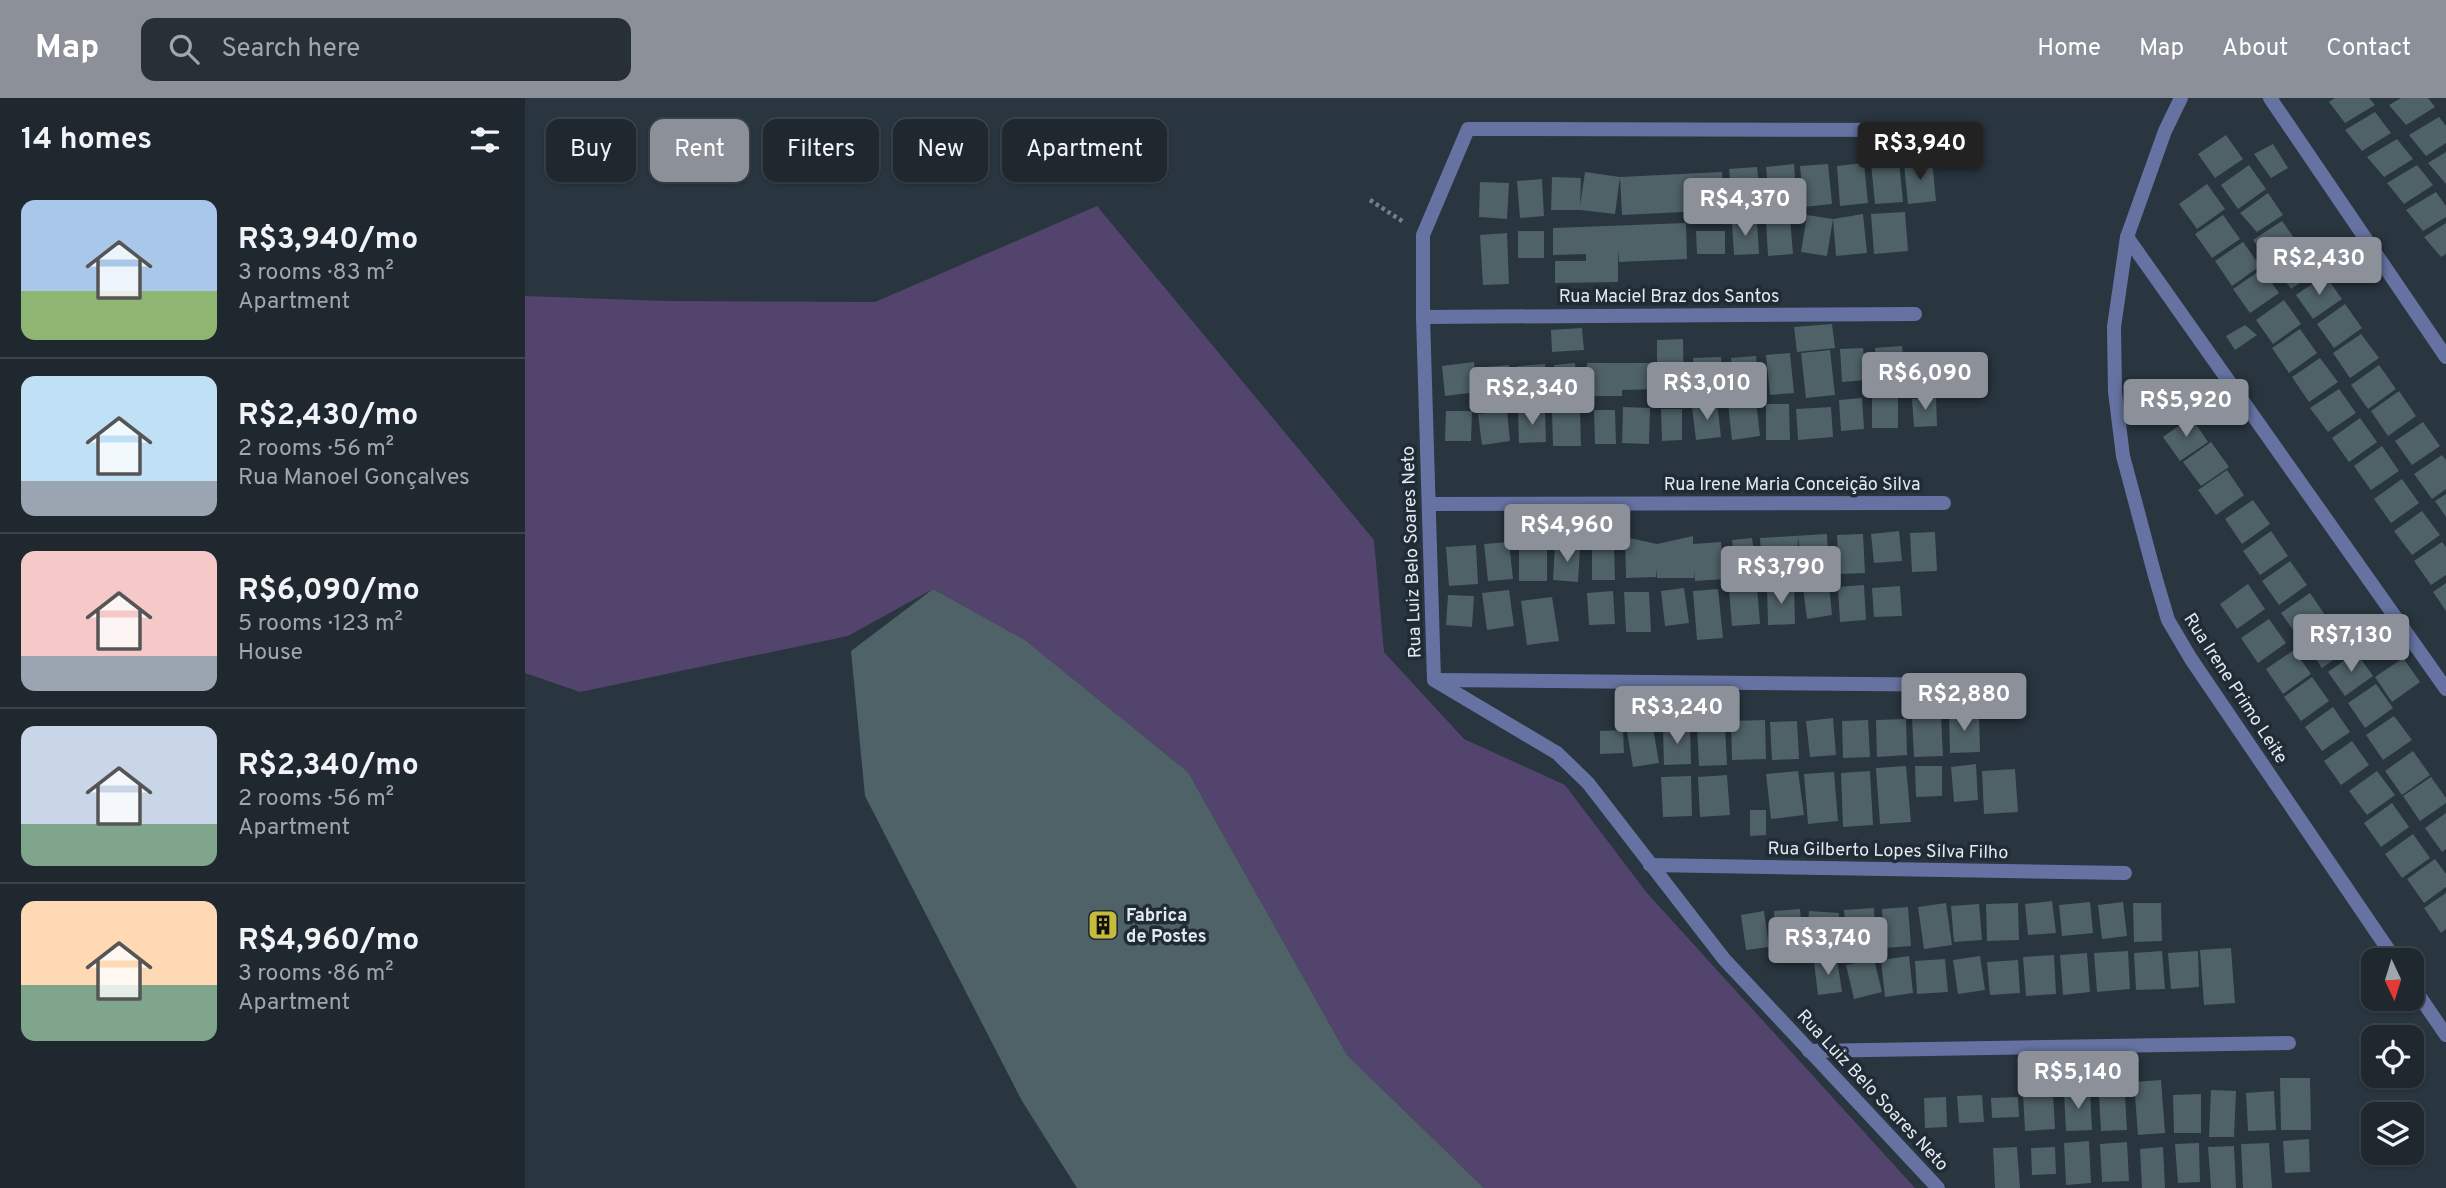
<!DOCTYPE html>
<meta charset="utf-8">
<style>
body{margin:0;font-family:Overpass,sans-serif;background:#273037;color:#f1f3f6;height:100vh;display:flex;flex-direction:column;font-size:26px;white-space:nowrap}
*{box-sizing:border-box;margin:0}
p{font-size:23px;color:#a1a6aa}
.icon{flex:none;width:38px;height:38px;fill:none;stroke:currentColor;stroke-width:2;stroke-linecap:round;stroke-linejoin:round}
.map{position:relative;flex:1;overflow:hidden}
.drawer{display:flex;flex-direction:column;background:#1f282f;width:525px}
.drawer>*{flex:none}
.hud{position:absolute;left:21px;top:21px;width:665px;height:63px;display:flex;gap:14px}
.needle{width:46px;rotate:176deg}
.fabs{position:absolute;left:1836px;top:850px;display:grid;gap:14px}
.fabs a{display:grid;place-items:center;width:63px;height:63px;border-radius:14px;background:#1f282f;box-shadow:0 2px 5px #0004,0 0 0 2px #3c444b;font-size:35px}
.price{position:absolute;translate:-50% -60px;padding:0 16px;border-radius:7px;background:#8c9099;color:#fff;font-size:23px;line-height:46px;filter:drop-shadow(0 2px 4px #0008)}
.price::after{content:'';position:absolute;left:50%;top:42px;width:21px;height:16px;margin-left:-10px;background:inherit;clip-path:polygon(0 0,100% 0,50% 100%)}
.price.selected{background:#222;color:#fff}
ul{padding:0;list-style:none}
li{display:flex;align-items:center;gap:21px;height:175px;padding:0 21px}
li+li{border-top:2px solid #3c444b}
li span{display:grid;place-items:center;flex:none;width:196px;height:140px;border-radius:14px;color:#555}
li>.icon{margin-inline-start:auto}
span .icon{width:84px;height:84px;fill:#fffc;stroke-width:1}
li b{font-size:30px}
h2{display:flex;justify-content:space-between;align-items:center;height:84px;padding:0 21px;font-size:30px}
.pill{padding:0 24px;border-radius:14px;background:#1f282f;box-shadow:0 2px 5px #0004,0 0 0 2px #3c444b;font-size:24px;line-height:63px}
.pill.selected{background:#8c9099;color:#fff}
header{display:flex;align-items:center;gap:42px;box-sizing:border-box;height:98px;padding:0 35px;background:#8c9099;color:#fff}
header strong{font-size:33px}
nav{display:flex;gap:38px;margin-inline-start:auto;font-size:24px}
.search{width:490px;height:63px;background:#273037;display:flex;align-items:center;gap:18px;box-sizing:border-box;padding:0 24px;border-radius:14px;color:#a1a6aa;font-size:26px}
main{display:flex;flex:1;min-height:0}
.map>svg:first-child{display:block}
.green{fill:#53446d}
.building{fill:#4f6267}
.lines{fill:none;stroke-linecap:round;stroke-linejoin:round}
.path{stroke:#768089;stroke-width:4.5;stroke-dasharray:3.5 3.5;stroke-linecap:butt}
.minor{stroke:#6673a2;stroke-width:14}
.labels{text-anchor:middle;stroke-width:7;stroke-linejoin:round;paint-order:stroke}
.street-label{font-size:18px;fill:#e2e9f0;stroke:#202b35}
.poi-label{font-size:18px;font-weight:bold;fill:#e2e9f0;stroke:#202b35;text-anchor:start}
</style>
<header>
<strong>Map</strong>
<div class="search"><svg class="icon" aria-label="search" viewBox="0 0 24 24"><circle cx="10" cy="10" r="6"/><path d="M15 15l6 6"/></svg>Search here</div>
<nav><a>Home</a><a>Map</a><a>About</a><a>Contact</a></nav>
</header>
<main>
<section class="drawer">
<h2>14 homes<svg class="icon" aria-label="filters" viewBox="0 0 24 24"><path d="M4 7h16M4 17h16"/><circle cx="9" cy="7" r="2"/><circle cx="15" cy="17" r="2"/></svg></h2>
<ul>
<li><span style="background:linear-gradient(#a9c7e8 65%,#8fb573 0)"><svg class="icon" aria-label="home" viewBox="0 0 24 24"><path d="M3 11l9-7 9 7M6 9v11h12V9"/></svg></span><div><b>R$3,940/mo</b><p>3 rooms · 83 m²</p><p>Apartment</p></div></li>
<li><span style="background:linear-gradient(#bfe0f5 75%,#9aa5b1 0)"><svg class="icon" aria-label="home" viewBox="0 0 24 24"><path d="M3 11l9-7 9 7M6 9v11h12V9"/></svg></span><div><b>R$2,430/mo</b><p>2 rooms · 56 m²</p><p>Rua Manoel Gonçalves</p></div></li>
<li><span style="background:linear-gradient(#f6c9c9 75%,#9aa5b1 0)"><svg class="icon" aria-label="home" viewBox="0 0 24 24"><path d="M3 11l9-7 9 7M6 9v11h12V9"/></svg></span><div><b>R$6,090/mo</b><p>5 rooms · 123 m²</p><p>House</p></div></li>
<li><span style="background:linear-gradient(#c9d6e8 70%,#7fa58c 0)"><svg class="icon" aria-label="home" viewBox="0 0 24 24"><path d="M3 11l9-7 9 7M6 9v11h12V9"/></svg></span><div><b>R$2,340/mo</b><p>2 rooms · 56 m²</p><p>Apartment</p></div></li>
<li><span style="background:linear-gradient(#ffd9b3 60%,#7fa58c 0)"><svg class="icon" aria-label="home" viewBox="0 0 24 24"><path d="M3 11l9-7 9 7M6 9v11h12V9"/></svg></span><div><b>R$4,960/mo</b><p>3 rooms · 86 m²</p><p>Apartment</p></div></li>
</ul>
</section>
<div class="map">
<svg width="1921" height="1090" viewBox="0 0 1921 1090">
<rect width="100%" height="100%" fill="#29353f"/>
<polygon class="green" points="572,108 849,442 859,554 939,641 1040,687 1122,795 1390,1090 959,1090 822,957 663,674 500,542 408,491 323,538 55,594 0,575 0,198 141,203 350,204"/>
<g class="building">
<polygon points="1810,0 1844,0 1850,7 1820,25 1804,4"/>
<polygon points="1876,0 1903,0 1910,9 1881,27 1864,7"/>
<polygon points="1850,14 1866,35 1837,53 1820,32"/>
<polygon points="1914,19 1921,28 1921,45 1901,58 1884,37"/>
<polygon points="1701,37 1718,61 1690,80 1673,56"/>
<polygon points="1872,41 1888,61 1859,79 1842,59"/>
<polygon points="1748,46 1763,70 1746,80 1729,56"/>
<polygon points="1921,54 1921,86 1903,65"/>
<polygon points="1374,63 1378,104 1350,106 1346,66"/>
<polygon points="1407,63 1411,103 1383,106 1379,66"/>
<polygon points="1339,65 1343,105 1315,108 1312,68"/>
<polygon points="1269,66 1272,106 1245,109 1241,69"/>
<polygon points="1303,66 1307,106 1279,109 1275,68"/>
<polygon points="1724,67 1741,91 1713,111 1696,87"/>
<polygon points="1892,67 1908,87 1879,106 1862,85"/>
<polygon points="1232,69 1236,109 1208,112 1204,71"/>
<polygon points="1060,74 1095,79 1090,116 1055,112 1026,112 1027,79 1056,80 1055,108"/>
<polygon points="1197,74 1199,112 1097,117 1095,79"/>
<polygon points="1017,81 1019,118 995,120 992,83"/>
<polygon points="955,84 984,85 982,121 954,119"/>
<polygon points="1682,86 1700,111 1672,131 1654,106"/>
<polygon points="1911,94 1921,108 1921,119 1898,133 1881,112"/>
<polygon points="1743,95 1758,117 1732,134 1715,115"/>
<polygon points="1380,114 1383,153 1349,156 1346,116"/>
<polygon points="1338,116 1342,155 1311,158 1308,121 1302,158 1276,154 1282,117 1308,121"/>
<polygon points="1698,117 1715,141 1687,160 1670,136"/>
<polygon points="1265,121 1268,156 1243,158 1241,122"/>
<polygon points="1757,123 1774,147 1745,166 1728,142"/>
<polygon points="1232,124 1234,156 1209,157 1207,125"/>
<polygon points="1161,125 1162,161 1094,164 1093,151 1093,184 1030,185 1030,163 1061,163 1061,156 1028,157 1028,130"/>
<polygon points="1921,125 1921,156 1916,159 1899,139"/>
<rect x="993" y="133" width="26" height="27"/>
<polygon points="1171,133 1200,133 1200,156 1172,156"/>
<polygon points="982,135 984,186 958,187 955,137"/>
<polygon points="1718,144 1735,168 1707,188 1690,163"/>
<polygon points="1777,148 1794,172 1766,191 1749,167"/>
<polygon points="1737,171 1754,195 1725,215 1708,191"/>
<polygon points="1800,177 1817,201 1788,221 1771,197"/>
<polygon points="1759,202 1776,226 1748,246 1731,222"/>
<polygon points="1820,206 1837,230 1809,250 1792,226"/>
<polygon points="1307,226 1310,250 1272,254 1269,229"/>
<polygon points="1720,227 1732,237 1710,252 1701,238"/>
<polygon points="1057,230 1059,252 1027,254 1026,232"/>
<polygon points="1775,231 1792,255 1764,275 1747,250"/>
<polygon points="1836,236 1854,260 1825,280 1808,255"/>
<polygon points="1158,241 1159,298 1133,298 1133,291 1097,292 1097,298 1062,298 1062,265 1132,265 1132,242"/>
<polygon points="1377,248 1380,279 1352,281 1350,250"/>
<polygon points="1338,250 1341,282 1317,284 1315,251"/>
<polygon points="1305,252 1310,297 1281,300 1276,255"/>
<polygon points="1265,255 1269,295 1245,297 1241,257"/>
<polygon points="1231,258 1235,297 1209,299 1206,260"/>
<polygon points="1196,259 1197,289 1169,291 1168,260"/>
<polygon points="1795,260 1813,284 1784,304 1767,279"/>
<polygon points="949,264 952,294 920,298 917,268"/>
<polygon points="1050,265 1053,299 1032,301 1029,267"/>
<polygon points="1020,266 1022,298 996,301 993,268"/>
<polygon points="984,267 987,295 961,298 959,269"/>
<polygon points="1854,267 1871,291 1843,311 1826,287"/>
<polygon points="1648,282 1665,305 1637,325 1620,301"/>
<polygon points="1814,291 1831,315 1803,334 1785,310"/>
<polygon points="1874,293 1891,318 1863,338 1846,313"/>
<rect x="1347" y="297" width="26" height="33"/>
<polygon points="1337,300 1339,331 1316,333 1314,302"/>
<polygon points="1411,300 1412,328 1389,329 1387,301"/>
<polygon points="1231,303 1235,338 1207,342 1203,306"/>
<polygon points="1192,305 1196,339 1171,342 1167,308"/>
<polygon points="1241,306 1264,306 1265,342 1241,342"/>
<polygon points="1098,309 1125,310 1124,346 1097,345"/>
<polygon points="1306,309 1308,339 1273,342 1271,311"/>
<polygon points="1136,311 1157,311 1157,342 1137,343"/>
<polygon points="1069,312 1090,312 1091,346 1070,346"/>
<polygon points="921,313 947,313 946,343 920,343"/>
<polygon points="982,313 985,343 957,347 953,316"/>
<polygon points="1020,313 1021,344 994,345 993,314"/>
<polygon points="1055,314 1056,348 1028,348 1027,315"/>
<polygon points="1666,319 1683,344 1655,363 1638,339"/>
<polygon points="1835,320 1852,344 1824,364 1807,340"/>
<polygon points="1898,324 1915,348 1887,367 1870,343"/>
<polygon points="1686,344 1704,369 1676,388 1658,364"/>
<polygon points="1857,348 1874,373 1846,392 1829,368"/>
<polygon points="1917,357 1921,362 1921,391 1907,401 1889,376"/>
<polygon points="1702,372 1719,397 1691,417 1673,392"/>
<polygon points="1877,381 1894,405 1866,425 1849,401"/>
<polygon points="1921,396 1921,419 1910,403"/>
<polygon points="1728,402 1745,426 1717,446 1700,421"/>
<polygon points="1897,413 1915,437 1887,457 1869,433"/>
<polygon points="1374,433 1377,463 1349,465 1346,436"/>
<polygon points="1746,433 1763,458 1735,477 1718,453"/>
<polygon points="1410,434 1412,473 1387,474 1385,435"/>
<polygon points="1302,436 1304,475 1277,476 1273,438 1272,479 1238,482 1235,440"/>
<polygon points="1338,436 1340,475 1314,476 1312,437"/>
<polygon points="1168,438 1168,446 1196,444 1199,481 1170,483 1169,472 1169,480 1132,480 1131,471 1131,479 1101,480 1100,439 1132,446"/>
<polygon points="1227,440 1232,476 1212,478 1207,442"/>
<polygon points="984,444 988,481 963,483 959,446"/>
<polygon points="1917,444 1921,449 1921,477 1906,487 1889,463"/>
<polygon points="1067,446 1089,446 1090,482 1067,482"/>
<polygon points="951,447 953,486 924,488 921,449"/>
<polygon points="1030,447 1055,449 1053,484 1028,482"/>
<rect x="994" y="449" width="28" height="34"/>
<polygon points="1765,463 1782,487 1754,507 1737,483"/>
<polygon points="1921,485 1921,513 1908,494"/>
<polygon points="1723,486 1740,511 1712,531 1695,506"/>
<polygon points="1304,487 1307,517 1282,521 1278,490"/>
<polygon points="1339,487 1341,522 1315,524 1313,489"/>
<polygon points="1375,488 1377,518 1349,519 1347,490"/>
<polygon points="1232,489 1235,526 1207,528 1204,491"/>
<polygon points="1242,489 1269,489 1270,526 1243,527"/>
<polygon points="1159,490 1164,525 1140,528 1136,493"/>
<polygon points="408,491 500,542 663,674 822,957 959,1090 552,1090 497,1003 340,698 326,553"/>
<polygon points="1193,491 1198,540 1172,542 1168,493"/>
<polygon points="984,492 989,528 962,532 957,495"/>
<polygon points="1088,493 1090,526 1064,527 1062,495"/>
<polygon points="1099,494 1124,494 1126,534 1101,534"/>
<polygon points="1785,495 1802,520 1773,539 1756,515"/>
<polygon points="923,497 949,498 947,529 921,527"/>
<polygon points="1027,499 1034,543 1002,547 996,503"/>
<polygon points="1744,521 1761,545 1733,565 1716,540"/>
<polygon points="1808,526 1825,550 1797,570 1780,545"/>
<polygon points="1769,552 1786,576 1758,596 1741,571"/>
<polygon points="1831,554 1848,578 1820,598 1803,574"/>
<polygon points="1878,560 1895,584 1867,604 1850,579"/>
<polygon points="1787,579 1804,603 1776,623 1759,599"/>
<polygon points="1851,586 1868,610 1840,630 1823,605"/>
<polygon points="1166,593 1168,617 1138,619 1136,596"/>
<polygon points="1808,609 1825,634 1797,653 1780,629"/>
<polygon points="1424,616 1454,616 1455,654 1425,655"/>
<polygon points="1129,618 1130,626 1102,628 1101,620"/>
<polygon points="1416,618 1418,658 1389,659 1387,620"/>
<polygon points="1869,618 1887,642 1858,662 1841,637"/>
<polygon points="1308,620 1311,657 1285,659 1281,623"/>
<polygon points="1381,621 1382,657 1352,659 1351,622"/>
<polygon points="1240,622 1241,661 1207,662 1206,623"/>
<polygon points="1343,622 1345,659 1318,660 1317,623"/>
<polygon points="1272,623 1274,661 1247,662 1245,624"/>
<polygon points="1200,626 1202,667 1174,668 1172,627"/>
<polygon points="1165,629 1166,666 1139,667 1138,630"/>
<polygon points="1128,630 1134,665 1108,669 1102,634"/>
<polygon points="1098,632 1099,655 1075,656 1075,633"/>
<polygon points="1827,643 1844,667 1816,687 1799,663"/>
<polygon points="1888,653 1905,677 1877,697 1860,673"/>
<polygon points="1451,666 1453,702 1429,704 1426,669"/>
<polygon points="1381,668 1386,724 1355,726 1351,670"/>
<polygon points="1390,668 1417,668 1417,698 1391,699"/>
<polygon points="1490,671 1493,714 1459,716 1457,673"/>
<polygon points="1273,673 1279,717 1246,721 1241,676"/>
<polygon points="1345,673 1348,727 1318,729 1316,675"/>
<polygon points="1852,673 1870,697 1842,717 1824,693"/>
<polygon points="1309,674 1313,723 1283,726 1279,676"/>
<polygon points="1202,677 1205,717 1175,719 1173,679"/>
<polygon points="1166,678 1167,718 1138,719 1136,679"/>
<polygon points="1906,679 1921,700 1921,705 1895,723 1878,698"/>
<polygon points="1867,705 1884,729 1856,749 1839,725"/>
<polygon points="1225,712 1241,712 1241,737 1225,738"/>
<polygon points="1921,715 1921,751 1917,754 1900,730"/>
<polygon points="1888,736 1905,760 1877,780 1860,756"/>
<polygon points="1910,761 1921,776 1921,789 1899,805 1882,781"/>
<polygon points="1921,795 1921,831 1916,835 1899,810"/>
<polygon points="1527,803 1531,835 1503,837 1500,806"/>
<polygon points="1565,804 1568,835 1537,838 1534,807"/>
<polygon points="1598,804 1602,838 1577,841 1573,807"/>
<polygon points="1421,805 1427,847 1399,851 1393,809"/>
<polygon points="1493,805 1494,842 1462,843 1461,806"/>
<polygon points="1608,805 1636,805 1637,843 1609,844"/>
<polygon points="1454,806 1457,842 1429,844 1426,808"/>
<polygon points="1383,809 1386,848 1359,850 1357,811"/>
<polygon points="1349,810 1351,852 1322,854 1319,812"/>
<polygon points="1275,811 1278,853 1251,854 1249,813"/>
<polygon points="1239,813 1244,849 1221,852 1216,817"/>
<polygon points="1284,813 1314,815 1312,854 1281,852"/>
<polygon points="1706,850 1710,905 1679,907 1675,852"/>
<polygon points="1603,853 1605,891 1572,894 1569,855"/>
<polygon points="1637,853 1640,891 1611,892 1609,855"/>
<polygon points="1673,853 1674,889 1646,891 1643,855"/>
<polygon points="1562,855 1565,894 1538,897 1535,857"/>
<polygon points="1529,857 1531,896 1501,898 1498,859"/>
<polygon points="1384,858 1388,895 1360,899 1356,862"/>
<polygon points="1455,858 1460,892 1433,896 1428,862"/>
<polygon points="1312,861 1317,894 1293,897 1289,864"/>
<polygon points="1349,861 1357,894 1329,901 1321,867"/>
<polygon points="1420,861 1423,894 1392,896 1390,863"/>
<polygon points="1493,862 1495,895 1465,897 1462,864"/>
<polygon points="1755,980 1785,980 1786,1032 1756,1032"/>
<polygon points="1636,982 1640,1035 1613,1037 1609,984"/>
<polygon points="1686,992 1711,993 1709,1039 1684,1039"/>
<polygon points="1565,993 1567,1032 1541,1033 1539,994"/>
<polygon points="1749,993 1751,1032 1723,1033 1721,995"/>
<polygon points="1528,995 1530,1031 1500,1033 1498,996"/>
<polygon points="1676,996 1676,1035 1649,1035 1648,997"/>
<polygon points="1457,997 1459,1024 1434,1025 1432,998"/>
<polygon points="1574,997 1600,997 1602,1032 1576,1033"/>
<polygon points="1421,999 1422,1029 1400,1030 1399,1000"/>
<polygon points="1493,999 1494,1019 1467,1020 1466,1000"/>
<polygon points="1784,1041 1785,1074 1760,1075 1758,1043"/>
<polygon points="1564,1043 1566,1085 1541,1087 1539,1045"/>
<polygon points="1602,1044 1604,1083 1577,1084 1575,1046"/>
<polygon points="1674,1045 1675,1084 1653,1085 1650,1046"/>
<polygon points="1744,1045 1747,1090 1718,1090 1716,1046"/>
<polygon points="1709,1048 1711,1090 1686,1090 1683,1049"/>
<polygon points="1492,1049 1495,1090 1470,1090 1468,1050"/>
<polygon points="1530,1049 1531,1076 1507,1077 1506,1050"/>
<polygon points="1638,1049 1640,1090 1617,1090 1615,1051"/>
</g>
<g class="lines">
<polyline class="path" points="845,102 880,125"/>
<g class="minor">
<polyline points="1656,0 1640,33 1602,139 1589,229 1590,294 1598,358 1630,478 1643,522 1666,561 1871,863"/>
<polyline points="1745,0 1921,259"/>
<polyline points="1602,139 1921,591"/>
<polyline points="898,219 1390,216"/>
<polyline points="904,406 1419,405"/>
<polyline points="911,582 1448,587"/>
<polyline points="1125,767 1600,775"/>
<polyline points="1886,886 1921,937"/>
<polyline points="1284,953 1764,945"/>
<polyline points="1413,1090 1199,861 1063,685 1032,655 909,582 898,219 898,137 943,31 1431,32"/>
</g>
</g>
<defs>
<g id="building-square" transform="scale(1.575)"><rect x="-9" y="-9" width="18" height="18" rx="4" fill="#c7bb3c" stroke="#202b35"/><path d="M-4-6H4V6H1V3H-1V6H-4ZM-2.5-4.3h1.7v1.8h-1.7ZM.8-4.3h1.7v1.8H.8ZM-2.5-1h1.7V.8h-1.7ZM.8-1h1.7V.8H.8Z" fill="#111"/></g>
</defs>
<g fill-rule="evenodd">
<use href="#building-square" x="578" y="827"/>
</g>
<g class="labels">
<g class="street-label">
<text x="1144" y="204">Rua Maciel Braz dos Santos</text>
<text x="1267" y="392">Rua Irene Maria Conceição Silva</text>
<text transform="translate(886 454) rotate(-92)" y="6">Rua Luiz Belo Soares Neto</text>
<text transform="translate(1711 590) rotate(57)" y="6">Rua Irene Primo Leite</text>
<text transform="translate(1363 752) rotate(1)" y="6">Rua Gilberto Lopes Silva Filho</text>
<text transform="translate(1348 992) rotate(47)" y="6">Rua Luiz Belo Soares Neto</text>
</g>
<g class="poi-label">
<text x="601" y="823">Fabrica<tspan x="601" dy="21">de Postes</tspan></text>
</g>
</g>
</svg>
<div class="fabs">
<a><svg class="needle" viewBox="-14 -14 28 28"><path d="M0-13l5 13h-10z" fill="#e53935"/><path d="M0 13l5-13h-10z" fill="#a1a6aa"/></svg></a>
<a><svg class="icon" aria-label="locate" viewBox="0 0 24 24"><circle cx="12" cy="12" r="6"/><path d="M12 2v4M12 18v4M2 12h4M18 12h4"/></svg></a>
<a><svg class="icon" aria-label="layers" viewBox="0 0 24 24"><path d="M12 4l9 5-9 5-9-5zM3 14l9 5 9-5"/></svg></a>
</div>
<b class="price selected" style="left:1395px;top:84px">R$3,940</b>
<b class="price" style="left:1220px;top:140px">R$4,370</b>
<b class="price" style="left:1794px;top:199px">R$2,430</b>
<b class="price" style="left:1400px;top:314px">R$6,090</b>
<b class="price" style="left:1182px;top:324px">R$3,010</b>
<b class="price" style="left:1007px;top:329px">R$2,340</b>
<b class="price" style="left:1661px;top:341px">R$5,920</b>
<b class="price" style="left:1042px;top:466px">R$4,960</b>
<b class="price" style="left:1256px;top:508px">R$3,790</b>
<b class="price" style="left:1826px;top:576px">R$7,130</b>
<b class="price" style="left:1439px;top:635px">R$2,880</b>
<b class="price" style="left:1152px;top:648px">R$3,240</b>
<b class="price" style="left:1303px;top:879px">R$3,740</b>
<b class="price" style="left:1553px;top:1013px">R$5,140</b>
<div class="hud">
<a class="pill">Buy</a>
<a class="pill selected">Rent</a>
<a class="pill">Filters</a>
<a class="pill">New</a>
<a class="pill">Apartment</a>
</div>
</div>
</main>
